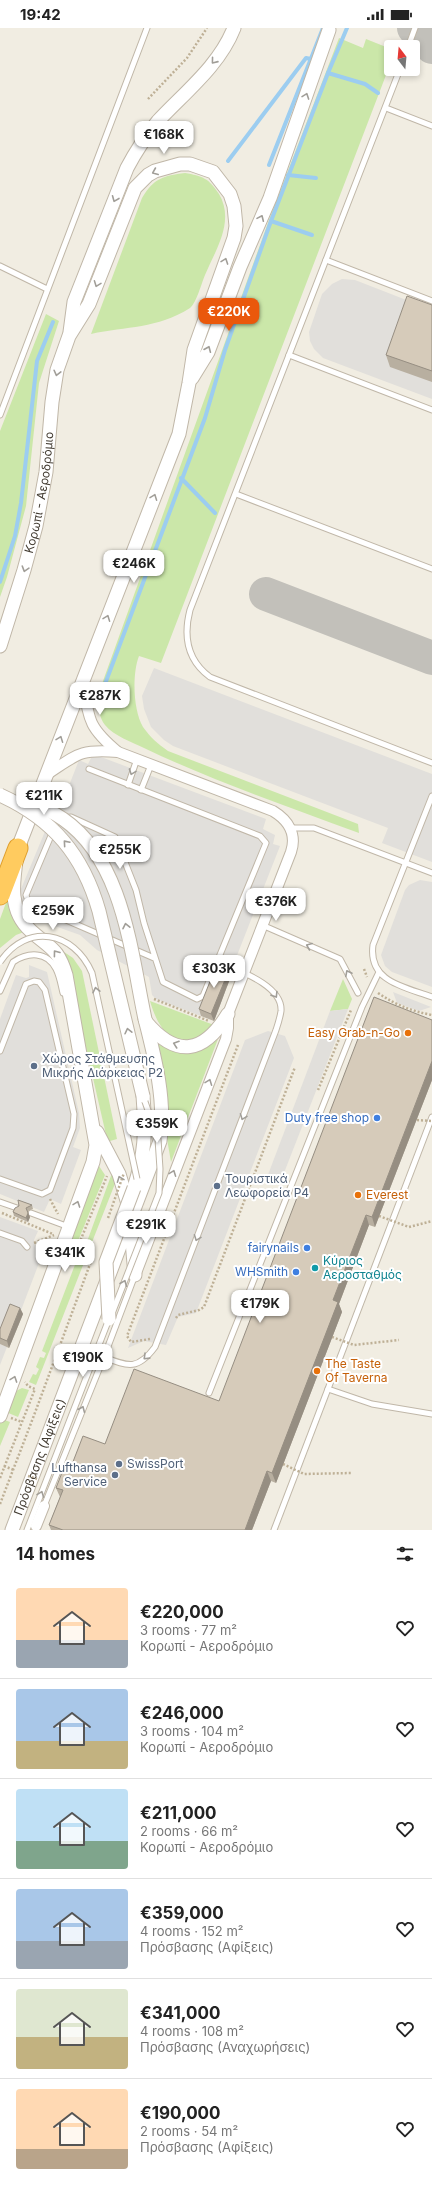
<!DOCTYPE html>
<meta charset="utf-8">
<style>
body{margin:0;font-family:Inter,sans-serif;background:#f2f2f2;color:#222;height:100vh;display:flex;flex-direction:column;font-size:15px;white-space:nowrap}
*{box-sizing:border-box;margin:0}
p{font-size:13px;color:#767676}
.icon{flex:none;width:22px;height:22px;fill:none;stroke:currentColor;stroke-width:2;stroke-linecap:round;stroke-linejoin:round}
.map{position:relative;height:1502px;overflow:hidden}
.sheet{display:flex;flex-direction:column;background:#fff;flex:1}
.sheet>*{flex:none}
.needle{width:26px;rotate:344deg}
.controls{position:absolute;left:384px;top:12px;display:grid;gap:8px}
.controls a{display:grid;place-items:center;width:36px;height:36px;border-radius:4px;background:#fff;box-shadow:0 2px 6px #0003;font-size:20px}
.price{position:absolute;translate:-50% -34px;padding:0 9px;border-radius:8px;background:#fff;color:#222;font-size:13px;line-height:26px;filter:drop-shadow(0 1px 2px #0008)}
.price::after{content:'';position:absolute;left:50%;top:24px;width:12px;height:9px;margin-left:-6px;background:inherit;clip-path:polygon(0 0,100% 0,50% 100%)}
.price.on{background:#ea580c;color:#fff}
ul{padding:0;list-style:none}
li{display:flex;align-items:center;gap:12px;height:100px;padding:0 16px}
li+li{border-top:1px solid #e0e0e0}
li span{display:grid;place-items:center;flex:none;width:112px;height:80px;border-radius:4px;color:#555}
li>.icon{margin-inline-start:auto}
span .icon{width:48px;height:48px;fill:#fffc;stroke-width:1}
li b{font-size:17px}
h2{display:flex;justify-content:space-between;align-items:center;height:48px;padding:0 16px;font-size:17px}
.status{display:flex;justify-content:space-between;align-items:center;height:28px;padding:0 20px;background:#fff;direction:ltr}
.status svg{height:11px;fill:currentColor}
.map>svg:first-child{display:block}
.green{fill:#cbe7a9}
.parking{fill:#e1dfdb}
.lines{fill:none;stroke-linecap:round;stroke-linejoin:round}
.stream{stroke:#9ccdf0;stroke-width:4}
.taxiway{stroke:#c2c0ba;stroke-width:34}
.service-casing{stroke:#c0b7a8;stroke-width:7}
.minor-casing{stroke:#c0b7a8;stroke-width:12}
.tertiary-casing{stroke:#c0b7a8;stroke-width:15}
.motorway-casing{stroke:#df9f2e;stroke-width:21}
.path{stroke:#beb096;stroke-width:2.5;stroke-dasharray:2 2;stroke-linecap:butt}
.service{stroke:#fff;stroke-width:5}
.minor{stroke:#fff;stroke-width:10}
.tertiary{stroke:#fff;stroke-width:13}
.motorway{stroke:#ffcb5f;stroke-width:19}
.service-bridge-casing{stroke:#c0b7a8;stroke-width:7;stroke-linecap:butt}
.tertiary-bridge-casing{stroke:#c0b7a8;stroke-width:15;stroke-linecap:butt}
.path-bridge{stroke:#beb096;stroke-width:2.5;stroke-dasharray:2 2;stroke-linecap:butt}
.service-bridge{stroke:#fff;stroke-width:5}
.tertiary-bridge{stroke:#fff;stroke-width:13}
.wall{fill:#b8afa0}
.shaded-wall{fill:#968e82}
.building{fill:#d6cbba;stroke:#968e82}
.oneway{stroke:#a19e98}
.food-dot{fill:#e8710a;stroke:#fff;stroke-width:1.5}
.service-dot{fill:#5c6f8a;stroke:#fff;stroke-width:1.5}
.shop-dot{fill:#3f7fe0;stroke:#fff;stroke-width:1.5}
.culture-dot{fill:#0f9aa8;stroke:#fff;stroke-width:1.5}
.labels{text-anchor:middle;stroke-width:4;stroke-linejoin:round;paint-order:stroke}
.street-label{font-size:12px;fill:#433c32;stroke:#fff}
.food-label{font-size:12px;fill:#c56008;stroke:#fff;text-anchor:start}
.service-label{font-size:12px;fill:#4e5e75;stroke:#fff;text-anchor:start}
.shop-label{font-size:12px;fill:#366cbe;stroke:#fff;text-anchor:end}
.culture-label{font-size:12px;fill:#0d838f;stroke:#fff;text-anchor:start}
</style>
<div class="status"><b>19:42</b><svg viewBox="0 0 49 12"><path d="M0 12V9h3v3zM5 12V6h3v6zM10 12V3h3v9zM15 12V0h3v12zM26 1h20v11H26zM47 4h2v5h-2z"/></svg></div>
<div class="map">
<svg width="432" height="1502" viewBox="0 0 432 1502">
<rect width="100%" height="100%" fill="#f1ede2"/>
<g class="green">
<path d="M339,10L363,20L366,11L391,21V34L161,635L139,628C132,646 133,682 143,699C150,709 158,716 168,723L358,796L359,805C287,778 213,753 144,720C132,714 114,708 105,697C95,683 99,668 103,653L269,192Z"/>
<path d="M185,145C202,148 209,150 219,166C235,193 216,221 205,247C202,254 196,276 190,280C157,301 127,298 91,306L142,170C154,150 163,148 185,145Z"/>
<polygon points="46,286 59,293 39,355 26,478 7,549 0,569 0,403"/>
<polygon points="7,872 13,886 24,904 16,907 0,920 0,891"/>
<polygon points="64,924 73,930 82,943 117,1111 110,1113 107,1111"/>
<polygon points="343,951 352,971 348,981 330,983"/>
<path d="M150,973L214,997C209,1001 203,1008 197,1011C169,1021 156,994 150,973Z"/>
<path d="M218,1011L171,1134L167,1111V1085L155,1014C179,1028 196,1029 218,1011Z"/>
<polygon points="99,1138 105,1147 78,1213 70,1211"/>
<polygon points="112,1145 116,1153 36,1357 29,1354 33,1346 36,1347 39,1341 36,1339 40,1329 44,1330 46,1325 42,1323 81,1221 84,1222"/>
<polygon points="22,1360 29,1362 18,1389 6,1384 12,1365"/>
<polygon points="2,1391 10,1394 0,1418 0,1396"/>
</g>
<g class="parking">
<polygon points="342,251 355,252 432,282 432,371 323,330 314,321 310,313 309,304 322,266 332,256"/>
<polygon points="154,640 432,746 432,834 382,815 388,800 173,718 164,712 151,699 144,681 142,668"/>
<polygon points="93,726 266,791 263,801 275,807 273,816 280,818 236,930 227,927 201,988 156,971 152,967 149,949 97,922 80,907 49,896 26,881 22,876 21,861 56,777 61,778 79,732 88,736"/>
<polygon points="420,852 432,854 432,959 392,944 385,938 381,927 405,862 409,857"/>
<polygon points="29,937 47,944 79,1085 80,1100 73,1119 81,1122 61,1176 50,1171 44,1184 0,1166 0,991 16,947 26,950 29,949"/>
<polygon points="393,964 431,979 419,983 397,975"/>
<polygon points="348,981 282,1150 266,1152 330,983"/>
<polygon points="268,1003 285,1008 294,1030 196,1285 178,1289 166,1317 144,1313 128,1320 245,1012"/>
<polygon points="0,1189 38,1203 34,1212 35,1218 44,1222 20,1285 0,1314"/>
<polygon points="0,1316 7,1319 0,1337"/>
</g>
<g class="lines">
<g class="stream">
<polyline points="328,45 347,0"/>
<polyline points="228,133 306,30 311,31"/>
<polyline points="269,137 323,0"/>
<polyline points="288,147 316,150"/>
<polyline points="271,193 312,207"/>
<polyline points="181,450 215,485"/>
<polyline points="0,554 15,508 21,475 37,333 53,294"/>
<polyline points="105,656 205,390 225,322 271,193 328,45 365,56 378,65"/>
</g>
<g class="taxiway">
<polyline points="414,0 432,19"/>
<polyline points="266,566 432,630"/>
</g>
<g class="service-casing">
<g id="service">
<polyline points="408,19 415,0"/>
<path d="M400,41L190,582C183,609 187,632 210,649L432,735"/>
<polyline points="386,80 432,98"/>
<polyline points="326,232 432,273"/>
<polyline points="0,238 47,261"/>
<polyline points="289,327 432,382"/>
<polyline points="0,387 147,0"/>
<polyline points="236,466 432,541"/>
<polyline points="89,741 260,808 266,815 203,968 197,971 163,954 144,895 136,862 115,809 71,789 58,791 26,867 29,876 154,930"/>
<polyline points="128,757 137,731"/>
<polyline points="141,762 151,737"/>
<path d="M432,768L373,917C368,954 405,959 432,969"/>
<polyline points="290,800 314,800 432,845"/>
<polyline points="262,897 340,931 358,965"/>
<path d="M0,963L13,934C28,924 47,923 56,941C60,949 61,957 63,965"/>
<polyline points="0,1023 26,956 34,953 39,954 45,962 74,1086 73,1100 50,1162 42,1166 0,1151"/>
<polyline points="0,1174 17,1180"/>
<polyline points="31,1185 69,1199"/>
<polyline points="0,1205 22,1213 27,1219"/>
<path d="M104,1329C129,1339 138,1342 155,1319L276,1002C278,996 280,990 281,983C283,957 237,942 217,933"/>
<polyline points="328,1361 372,1376 432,1386"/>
<polyline points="209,1365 362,979 379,944"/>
<polyline points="44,1478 104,1329 135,1247"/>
<polyline points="27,1502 109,1291"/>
<polyline points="274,1502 432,1089"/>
</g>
</g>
<g class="minor-casing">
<g id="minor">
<path d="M83,654C89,692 88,699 118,724"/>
<path d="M46,747C78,726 79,721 118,724L273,783C288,792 297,806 291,824L228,986V1000L226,1011L136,1245"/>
<polyline points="36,1498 44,1478"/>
</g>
</g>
<g class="tertiary-casing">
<g id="tertiary">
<path d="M70,304L74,274L127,140C136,123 146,108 158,93C185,64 219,38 234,0"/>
<polyline points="192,350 208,324 240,239 270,170 329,2"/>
<path id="s1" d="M0,618L24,542L36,498L46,444L52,374L57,342L69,308L89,276L135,160L148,147L155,143L180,136H190L213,144L230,166L234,178L236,198L234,210L194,322L189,355L179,406L18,820C14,848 6,881 31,903C51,921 58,920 66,947L96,1117L93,1134L0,1388"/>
<path d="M146,994C177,1031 204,1025 228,986"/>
<polyline points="97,1104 119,1146 129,1179 135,1247"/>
<path d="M134,1160C145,1125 146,1105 143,1068"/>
<path id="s2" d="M12,1502L160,1113C166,1073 155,1030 145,991"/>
</g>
</g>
<g class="motorway-casing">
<polyline id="motorway" points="0,867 18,820"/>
</g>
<g class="path">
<polyline points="148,71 187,30 207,0"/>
<polyline points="364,941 367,949"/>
<path d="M378,965C396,977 411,983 432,987"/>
<polyline points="154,971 209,993"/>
<polyline points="318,1062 351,982"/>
<polyline points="50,1171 58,1186"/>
<polyline points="2,1185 53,1206"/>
<polyline points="34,1215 54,1207"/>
<polyline points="76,1223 107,1148"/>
<polyline points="176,1290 178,1287 199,1282 204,1279 295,1039"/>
<polyline points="150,1311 131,1314 127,1308 238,1017"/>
<polyline points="11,1390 22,1394"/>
<polyline points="4,1438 14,1442"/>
<polyline points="0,1450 35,1361 28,1358 25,1354"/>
<polyline points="0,1476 33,1390"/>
</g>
<use href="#service" class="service"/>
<use href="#minor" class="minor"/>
<use href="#tertiary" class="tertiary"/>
<use href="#motorway" class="motorway"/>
<g class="service-bridge-casing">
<g id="service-bridge">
<path d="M0,934C27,894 74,903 92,945L137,1151"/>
<polyline points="113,1283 159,1165 160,1141 158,1111 143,1068"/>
</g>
</g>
<g class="tertiary-bridge-casing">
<g id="tertiary-bridge">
<path d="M0,767C53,791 83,827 99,883L143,1068"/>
<path d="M25,773C39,778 52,783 63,791C124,833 131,926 145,991"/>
<polyline points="109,1291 106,1234 134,1160"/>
</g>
</g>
<g class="path-bridge">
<polyline points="417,1092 432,1093"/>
<polyline points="379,1188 409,1199 432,1193"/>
<polyline points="108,1190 124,1145"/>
<polyline points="332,1309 354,1317 399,1312"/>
<polyline points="33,1390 93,1228"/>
<polyline points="283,1436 304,1446 352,1445"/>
<polyline points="28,1448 37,1451"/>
</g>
<use href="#service-bridge" class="service-bridge"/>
<use href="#tertiary-bridge" class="tertiary-bridge"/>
</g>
<g class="wall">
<polygon points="432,277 432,354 390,339 386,327"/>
<polygon points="229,942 231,948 214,993 201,988 199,981"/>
<polygon points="432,992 432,1052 375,1199 369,1197 339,1276 342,1284 276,1455 271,1453 252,1502 51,1502 49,1497 60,1469 56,1460 69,1444 105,1416 219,1373"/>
<polygon points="32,1177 33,1181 28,1183 30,1189 28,1194 14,1188 13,1184 19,1178"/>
<polygon points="20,1280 23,1286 9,1320 0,1316 0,1301"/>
</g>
<g class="shaded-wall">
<polygon points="229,942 231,948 214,993 211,986"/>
<polygon points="432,1033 432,1052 375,1199 372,1189"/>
<polygon points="28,1185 30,1189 28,1194 26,1190"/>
<polygon points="366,1187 369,1197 339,1276 342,1284 276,1455 272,1445 333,1272"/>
<polygon points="20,1280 23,1286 9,1320 7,1313"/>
<polygon points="267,1443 271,1453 252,1502 245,1502"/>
</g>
<g class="building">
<polygon points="407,268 432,277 432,343 386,327"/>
<polygon points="217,936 229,942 211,986 199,981"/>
<polygon points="374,969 432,992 432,1033 372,1189 366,1187 333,1272 338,1274 272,1445 267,1443 245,1502 63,1502 49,1497 63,1462 56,1460 63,1442 69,1444 83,1408 105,1416 134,1341 219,1373"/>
<polygon points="18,1172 32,1177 26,1180 28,1185 26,1190 13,1184 15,1180 19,1178"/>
<polygon points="10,1276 20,1280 7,1313 0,1310 0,1301"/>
</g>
<defs><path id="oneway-chevron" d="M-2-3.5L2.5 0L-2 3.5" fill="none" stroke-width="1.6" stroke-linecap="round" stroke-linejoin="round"/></defs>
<g class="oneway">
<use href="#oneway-chevron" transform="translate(214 33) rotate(129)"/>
<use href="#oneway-chevron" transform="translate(306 68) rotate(-70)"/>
<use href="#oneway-chevron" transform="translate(155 144) rotate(157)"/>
<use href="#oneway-chevron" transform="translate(115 171) rotate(112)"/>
<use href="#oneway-chevron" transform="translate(261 190) rotate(-66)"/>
<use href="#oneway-chevron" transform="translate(225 233) rotate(-70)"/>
<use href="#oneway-chevron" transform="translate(97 256) rotate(111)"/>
<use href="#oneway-chevron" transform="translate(208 321) rotate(-67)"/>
<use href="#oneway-chevron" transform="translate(57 345) rotate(104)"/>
<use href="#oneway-chevron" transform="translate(154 469) rotate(-69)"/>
<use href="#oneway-chevron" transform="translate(25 541) rotate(107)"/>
<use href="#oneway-chevron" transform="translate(107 590) rotate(-69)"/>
<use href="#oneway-chevron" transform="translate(60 711) rotate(-69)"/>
<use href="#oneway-chevron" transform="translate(132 744) rotate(110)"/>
<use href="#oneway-chevron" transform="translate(66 815) rotate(-131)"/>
<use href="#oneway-chevron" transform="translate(126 898) rotate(-102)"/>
<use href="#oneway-chevron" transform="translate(309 918) rotate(-158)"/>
<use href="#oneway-chevron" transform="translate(56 925) rotate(-127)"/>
<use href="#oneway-chevron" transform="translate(348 945) rotate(-117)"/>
<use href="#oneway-chevron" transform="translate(96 962) rotate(-102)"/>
<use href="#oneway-chevron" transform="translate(275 967) rotate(58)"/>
<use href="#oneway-chevron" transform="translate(128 1003) rotate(-103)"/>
<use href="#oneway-chevron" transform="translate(176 1016) rotate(-161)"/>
<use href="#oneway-chevron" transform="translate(209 1054) rotate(-69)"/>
<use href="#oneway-chevron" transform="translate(243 1089) rotate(111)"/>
<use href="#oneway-chevron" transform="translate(173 1145) rotate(-69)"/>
<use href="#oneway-chevron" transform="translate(120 1151) rotate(-111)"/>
<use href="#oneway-chevron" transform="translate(77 1176) rotate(-70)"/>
<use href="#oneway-chevron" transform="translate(197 1210) rotate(111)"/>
<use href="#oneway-chevron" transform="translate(124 1255) rotate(-68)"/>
<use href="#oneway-chevron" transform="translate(146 1329) rotate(136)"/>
<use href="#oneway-chevron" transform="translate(14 1351) rotate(-70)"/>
<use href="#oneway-chevron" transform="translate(82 1381) rotate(-67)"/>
<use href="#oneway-chevron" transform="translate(41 1466) rotate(-69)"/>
</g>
<g class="food-dot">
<circle cx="408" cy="1005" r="4"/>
<circle cx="358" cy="1167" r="4"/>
<circle cx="317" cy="1343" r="4"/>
</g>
<g class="service-dot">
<circle cx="34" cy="1038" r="4"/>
<circle cx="217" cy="1158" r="4"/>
<circle cx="119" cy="1436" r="4"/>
<circle cx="115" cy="1447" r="4"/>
</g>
<g class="shop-dot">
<circle cx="377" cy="1090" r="4"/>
<circle cx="307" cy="1220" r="4"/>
<circle cx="296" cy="1244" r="4"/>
</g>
<circle class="culture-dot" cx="315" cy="1240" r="4"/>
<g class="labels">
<g class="street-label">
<text dy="4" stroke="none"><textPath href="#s1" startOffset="159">Κορωπί - Αεροδρόμιο</textPath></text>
<text dy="4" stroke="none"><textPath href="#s2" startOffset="78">Πρόσβασης (Αφίξεις)</textPath></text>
</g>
<g class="food-label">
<text x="400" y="1009" text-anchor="end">Easy Grab-n-Go</text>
<text x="366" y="1171">Everest</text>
<text x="325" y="1340">The Taste<tspan x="325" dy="14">Of Taverna</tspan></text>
</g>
<g class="service-label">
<text x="42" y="1035">Χώρος Στάθμευσης<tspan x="42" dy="14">Μικρής Διάρκειας P2</tspan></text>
<text x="225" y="1155">Τουριστικά<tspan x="225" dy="14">Λεωφορεία P4</tspan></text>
<text x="127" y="1440">SwissPort</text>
<text x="107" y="1444" text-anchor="end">Lufthansa<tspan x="107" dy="14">Service</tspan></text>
</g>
<g class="shop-label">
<text x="369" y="1094">Duty free shop</text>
<text x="299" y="1224">fairynails</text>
<text x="288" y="1248">WHSmith</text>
</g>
<g class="culture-label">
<text x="323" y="1237">Κύριος<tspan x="323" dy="14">Αεροσταθμός</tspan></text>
</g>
</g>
</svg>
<div class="controls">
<a><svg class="needle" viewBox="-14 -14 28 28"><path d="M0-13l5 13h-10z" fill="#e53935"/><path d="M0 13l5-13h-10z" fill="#767676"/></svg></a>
</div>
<b class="price" style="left:164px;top:127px">€168K</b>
<b class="price on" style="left:229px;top:304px">€220K</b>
<b class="price" style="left:134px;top:556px">€246K</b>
<b class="price" style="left:100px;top:688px">€287K</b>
<b class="price" style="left:44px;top:788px">€211K</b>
<b class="price" style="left:120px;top:842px">€255K</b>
<b class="price" style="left:276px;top:894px">€376K</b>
<b class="price" style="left:53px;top:903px">€259K</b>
<b class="price" style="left:214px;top:961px">€303K</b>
<b class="price" style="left:157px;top:1116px">€359K</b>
<b class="price" style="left:146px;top:1217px">€291K</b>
<b class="price" style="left:65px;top:1245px">€341K</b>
<b class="price" style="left:260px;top:1296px">€179K</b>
<b class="price" style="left:83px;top:1350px">€190K</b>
</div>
<section class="sheet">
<h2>14 homes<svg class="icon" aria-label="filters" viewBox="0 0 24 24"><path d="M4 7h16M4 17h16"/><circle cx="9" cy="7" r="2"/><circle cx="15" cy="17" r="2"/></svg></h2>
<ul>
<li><span style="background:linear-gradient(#ffd9b3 65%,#9aa5b1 0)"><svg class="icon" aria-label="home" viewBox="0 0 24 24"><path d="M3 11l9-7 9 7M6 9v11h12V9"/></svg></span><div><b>€220,000</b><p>3 rooms · 77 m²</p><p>Κορωπί - Αεροδρόμιο</p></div><svg class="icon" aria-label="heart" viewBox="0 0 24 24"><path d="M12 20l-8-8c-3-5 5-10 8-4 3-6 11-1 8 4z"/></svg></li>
<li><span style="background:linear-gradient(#a9c7e8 65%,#c2b280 0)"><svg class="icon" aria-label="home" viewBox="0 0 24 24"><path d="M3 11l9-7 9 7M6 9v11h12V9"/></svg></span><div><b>€246,000</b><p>3 rooms · 104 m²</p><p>Κορωπί - Αεροδρόμιο</p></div><svg class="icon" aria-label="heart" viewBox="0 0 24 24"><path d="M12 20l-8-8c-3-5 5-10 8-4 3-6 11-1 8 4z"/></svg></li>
<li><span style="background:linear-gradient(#bfe0f5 65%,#7fa58c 0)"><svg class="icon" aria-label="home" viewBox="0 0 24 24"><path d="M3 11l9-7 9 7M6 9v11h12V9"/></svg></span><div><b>€211,000</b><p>2 rooms · 66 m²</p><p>Κορωπί - Αεροδρόμιο</p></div><svg class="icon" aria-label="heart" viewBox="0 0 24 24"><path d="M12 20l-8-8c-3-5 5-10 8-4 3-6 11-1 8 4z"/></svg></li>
<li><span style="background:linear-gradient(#a9c7e8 65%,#9aa5b1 0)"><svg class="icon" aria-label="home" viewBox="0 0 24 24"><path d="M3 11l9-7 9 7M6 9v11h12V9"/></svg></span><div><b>€359,000</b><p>4 rooms · 152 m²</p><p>Πρόσβασης (Αφίξεις)</p></div><svg class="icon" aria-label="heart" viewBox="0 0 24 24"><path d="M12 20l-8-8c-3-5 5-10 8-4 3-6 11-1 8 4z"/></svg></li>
<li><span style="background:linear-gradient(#dfe7d0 60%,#c2b280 0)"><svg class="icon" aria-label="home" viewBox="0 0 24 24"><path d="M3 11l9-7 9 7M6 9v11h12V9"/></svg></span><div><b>€341,000</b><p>4 rooms · 108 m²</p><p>Πρόσβασης (Αναχωρήσεις)</p></div><svg class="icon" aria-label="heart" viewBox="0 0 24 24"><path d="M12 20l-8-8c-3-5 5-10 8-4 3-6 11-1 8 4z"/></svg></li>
<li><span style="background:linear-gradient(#ffd9b3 75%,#b9a48a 0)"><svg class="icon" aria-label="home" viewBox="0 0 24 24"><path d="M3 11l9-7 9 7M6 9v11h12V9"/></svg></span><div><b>€190,000</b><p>2 rooms · 54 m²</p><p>Πρόσβασης (Αφίξεις)</p></div><svg class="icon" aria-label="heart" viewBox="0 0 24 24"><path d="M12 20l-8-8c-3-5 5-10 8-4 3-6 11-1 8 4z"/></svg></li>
</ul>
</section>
